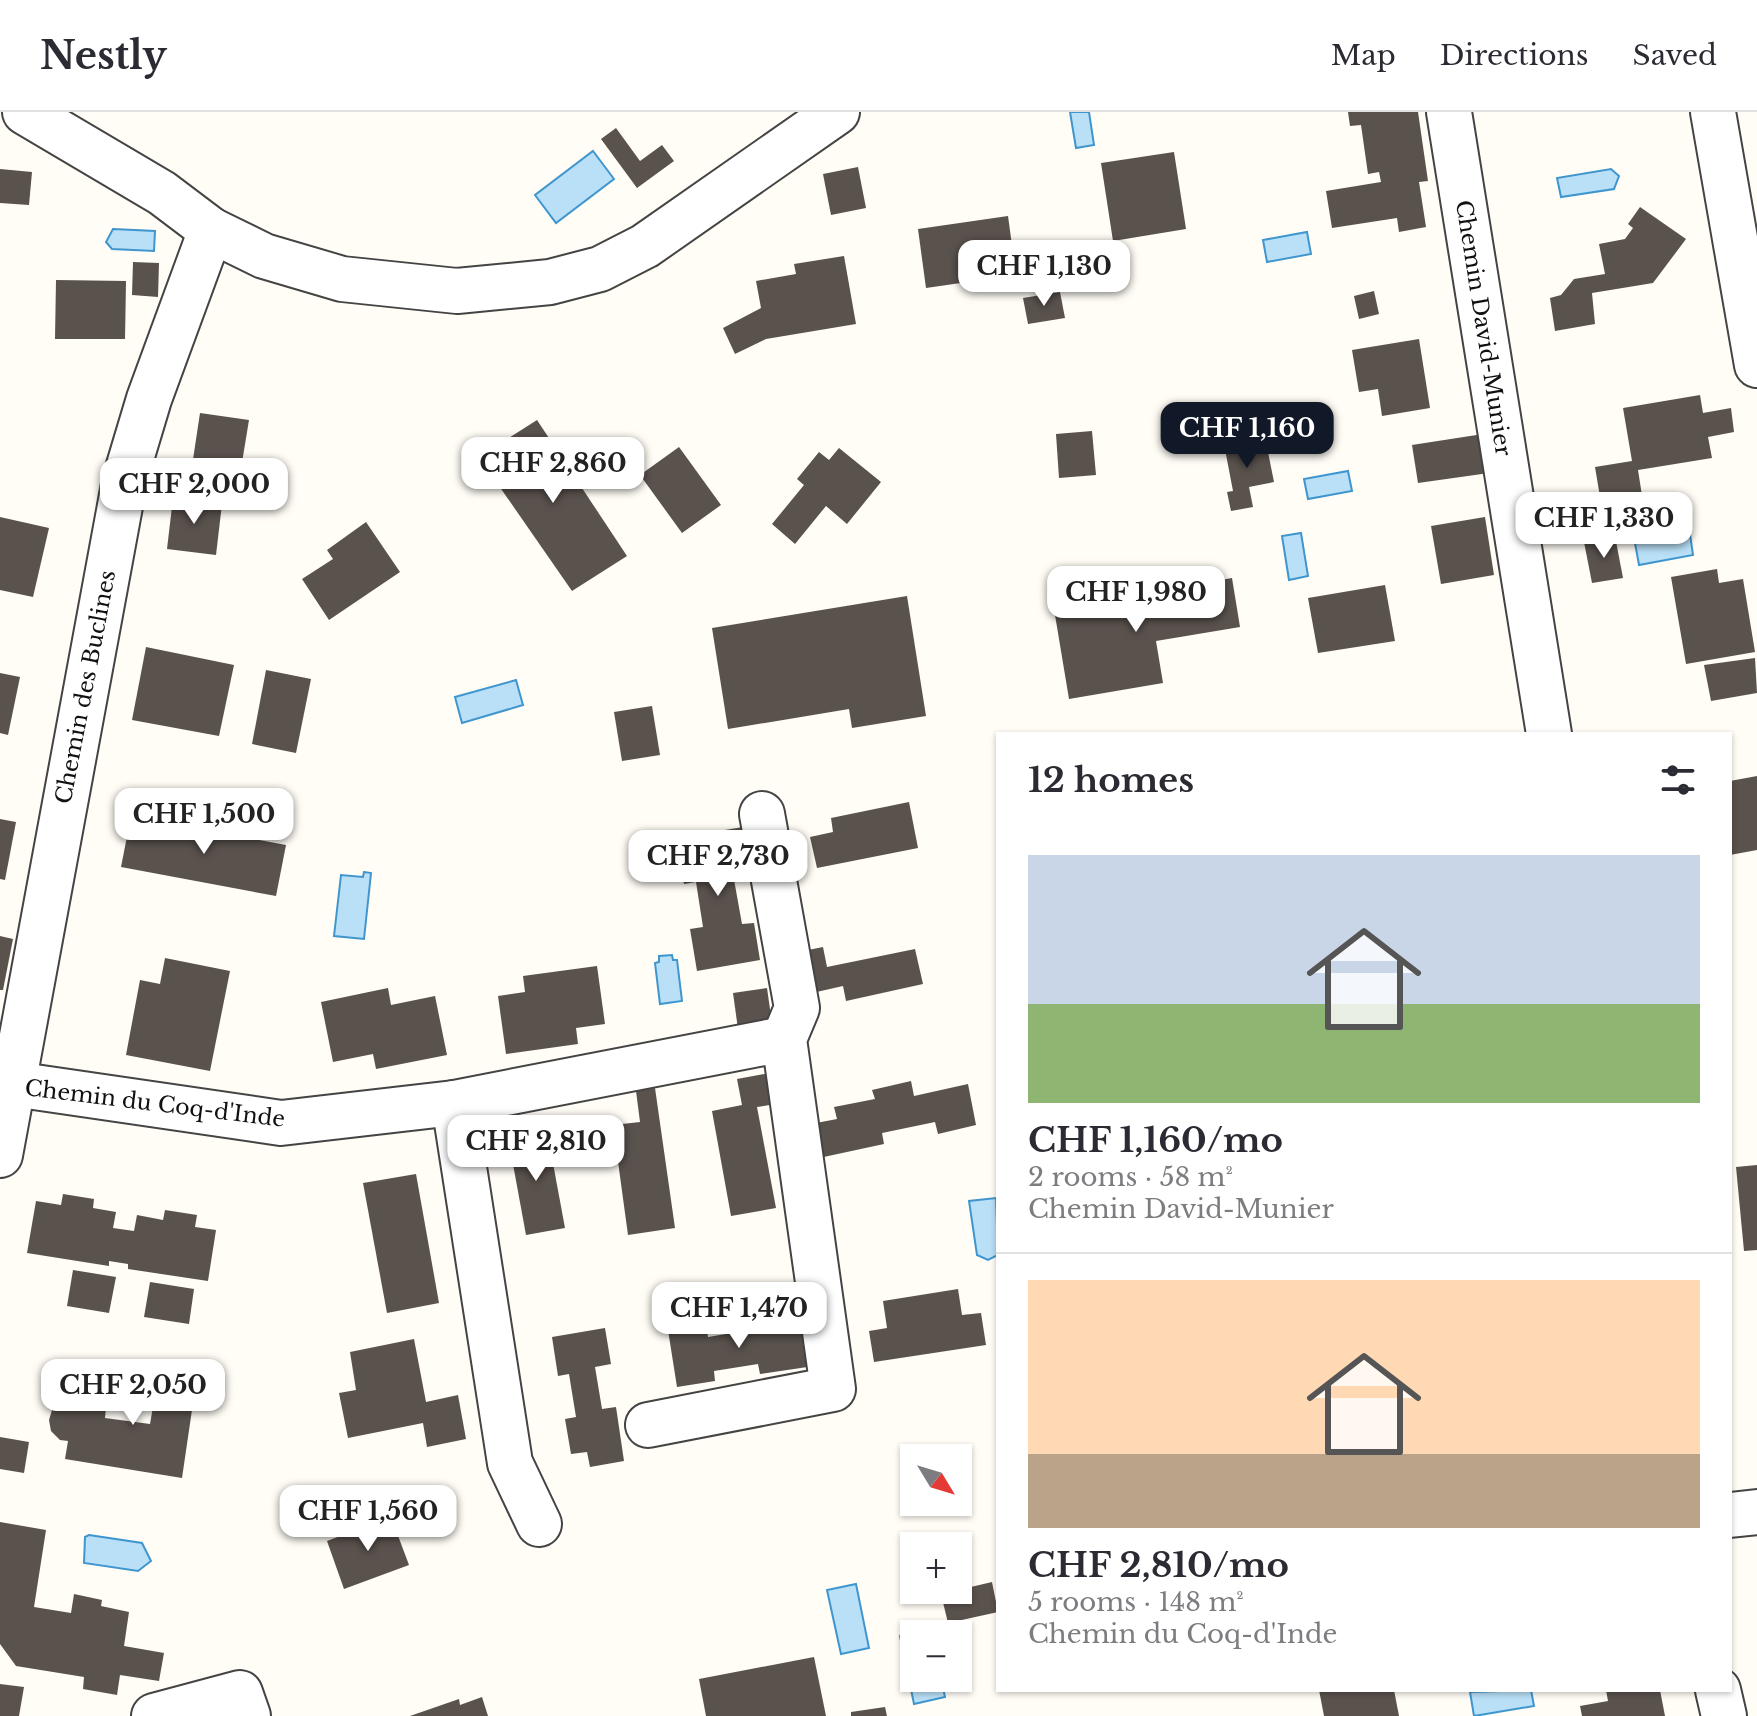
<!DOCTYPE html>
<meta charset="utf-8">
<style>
body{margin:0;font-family:"Libre Baskerville",serif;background:#f2f2f3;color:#2b2b33;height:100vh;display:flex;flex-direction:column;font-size:30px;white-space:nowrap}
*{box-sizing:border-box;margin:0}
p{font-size:26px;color:#7c7c81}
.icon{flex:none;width:44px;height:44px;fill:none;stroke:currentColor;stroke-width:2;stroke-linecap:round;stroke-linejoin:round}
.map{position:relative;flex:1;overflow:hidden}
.details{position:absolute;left:996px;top:620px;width:736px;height:960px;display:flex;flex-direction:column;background:#fff;border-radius:0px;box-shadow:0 2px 6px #0004}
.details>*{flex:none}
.needle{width:52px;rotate:128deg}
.fabs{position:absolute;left:900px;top:1332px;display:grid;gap:16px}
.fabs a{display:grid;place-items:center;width:72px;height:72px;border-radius:0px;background:#fff;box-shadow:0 2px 6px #0004;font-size:40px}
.price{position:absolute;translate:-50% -68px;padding:0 18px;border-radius:16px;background:#fff;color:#222;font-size:26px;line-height:52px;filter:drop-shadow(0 2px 4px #0008)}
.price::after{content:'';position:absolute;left:50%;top:48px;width:24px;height:18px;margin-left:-12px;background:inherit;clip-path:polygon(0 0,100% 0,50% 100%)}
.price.active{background:#111827;color:#fff}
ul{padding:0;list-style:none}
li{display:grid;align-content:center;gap:16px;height:424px;padding:0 32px}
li+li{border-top:2px solid #e1e1e2}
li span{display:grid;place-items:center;height:248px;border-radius:0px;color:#555}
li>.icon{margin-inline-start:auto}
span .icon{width:144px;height:144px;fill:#fffc;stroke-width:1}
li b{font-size:34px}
h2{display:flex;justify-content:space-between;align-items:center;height:96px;padding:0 32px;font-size:34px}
header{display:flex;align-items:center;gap:48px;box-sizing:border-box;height:112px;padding:0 40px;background:#fff;border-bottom:2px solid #e1e1e2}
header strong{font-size:38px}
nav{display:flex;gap:44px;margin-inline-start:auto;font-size:28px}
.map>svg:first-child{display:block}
.water{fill:#b9e0f7;stroke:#3f96cf;stroke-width:2}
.building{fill:#5a524d}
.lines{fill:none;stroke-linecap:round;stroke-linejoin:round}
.minor-casing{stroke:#444;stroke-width:48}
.minor{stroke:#fff;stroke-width:44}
.labels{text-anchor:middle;stroke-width:8;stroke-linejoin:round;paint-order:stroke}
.street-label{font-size:22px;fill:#111;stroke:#fff}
</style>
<header>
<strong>Nestly</strong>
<nav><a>Map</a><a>Directions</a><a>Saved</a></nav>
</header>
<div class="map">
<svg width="1757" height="1604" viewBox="0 0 1757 1604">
<rect width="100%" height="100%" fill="#fffdf5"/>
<g class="water">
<polygon points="1070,0 1089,0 1094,33 1076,36"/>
<polygon points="593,39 614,67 556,111 535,83"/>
<polygon points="1611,57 1619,64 1614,77 1561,85 1557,66"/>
<polygon points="113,117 155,119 154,139 112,137 106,130"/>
<polygon points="1307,120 1311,142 1267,150 1263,128"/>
<polygon points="1348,359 1352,379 1308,387 1304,367"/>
<polygon points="1301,421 1308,464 1289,468 1282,424"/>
<polygon points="1690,422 1693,443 1639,453 1635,431"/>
<polygon points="516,568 523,593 462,611 455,585"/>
<polygon points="364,760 371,761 364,827 334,824 341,763 363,765"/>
<polygon points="672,843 673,848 677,848 682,889 660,892 655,851 659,850 659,844"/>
<polygon points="996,1086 998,1143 988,1148 977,1143 969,1089"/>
<polygon points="89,1423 142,1431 151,1449 138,1459 84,1451 85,1425"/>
<polygon points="856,1472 869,1536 841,1542 827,1478"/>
<polygon points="932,1518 933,1522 914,1522 914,1566 941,1566 945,1585 914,1592 900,1524"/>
<polygon points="1531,1578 1534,1594 1474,1604 1470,1580"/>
</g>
<g class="building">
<polygon points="1348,0 1418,0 1428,69 1419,70 1426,115 1399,120 1397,106 1332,116 1326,79 1381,70 1379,60 1368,62 1361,13 1350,14"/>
<polygon points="616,16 640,49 662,33 674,49 637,76 601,27"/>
<polygon points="1174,40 1186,117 1113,129 1101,51"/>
<polygon points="858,55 866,96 831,103 823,62"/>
<polygon points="0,57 32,60 29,93 0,91"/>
<polygon points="1640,95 1686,127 1653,171 1592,181 1595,212 1555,219 1550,186 1561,183 1574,167 1605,162 1599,132 1625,127 1633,116 1628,112"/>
<polygon points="1008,104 1016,163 926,176 918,117"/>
<polygon points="844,144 856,212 766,227 735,242 723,216 761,196 756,169 796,162 794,152"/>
<polygon points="133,150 159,151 158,185 132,183"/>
<polygon points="56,168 126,169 125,227 55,227"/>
<polygon points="1374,179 1379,202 1359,207 1354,184"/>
<polygon points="1060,180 1065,206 1028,212 1023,186"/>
<polygon points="1419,227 1430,296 1382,304 1378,277 1359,280 1352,238"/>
<polygon points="1700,283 1703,301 1731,296 1734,320 1708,325 1712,346 1638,358 1643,390 1602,397 1595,355 1632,349 1623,296"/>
<polygon points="200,301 249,308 237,381 189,374"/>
<polygon points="537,308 627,444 572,479 479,345"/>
<polygon points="1092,319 1096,363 1059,366 1056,322"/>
<polygon points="1483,322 1489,361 1418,371 1412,333"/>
<polygon points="1265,325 1274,370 1249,375 1253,395 1231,399 1227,380 1233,379 1224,332"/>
<polygon points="679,335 721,393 682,421 640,363"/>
<polygon points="839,336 881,370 847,412 826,394 795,432 772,412 804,373 797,367 819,340 829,348"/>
<polygon points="173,386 222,392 216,443 167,437"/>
<polygon points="0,405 49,416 33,485 0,478"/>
<polygon points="1485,405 1494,463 1441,472 1431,414"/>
<polygon points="366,410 400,460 329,508 302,467 333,447 327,438"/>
<polygon points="1615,424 1623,466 1592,471 1584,430"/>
<polygon points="1717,457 1719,471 1743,467 1755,540 1686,552 1671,465"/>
<polygon points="1232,466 1240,515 1156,529 1163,571 1069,587 1054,497"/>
<polygon points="1385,473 1395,529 1318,541 1308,486"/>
<polygon points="907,484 926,604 852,616 849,597 728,617 712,516"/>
<polygon points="146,535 234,553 219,624 132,608"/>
<polygon points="1755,546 1757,581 1711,589 1704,553"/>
<polygon points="266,558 311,567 296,641 252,632"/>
<polygon points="0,561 20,565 8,623 0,621"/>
<polygon points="652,594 660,643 622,649 614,600"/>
<polygon points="1757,664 1757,738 1730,743 1730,669"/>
<polygon points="909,690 918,736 817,756 810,725 833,720 831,706"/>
<polygon points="131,704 286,733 276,784 121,755"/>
<polygon points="0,707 16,710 5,768 0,767"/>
<polygon points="743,715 751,760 733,762 742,812 754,811 760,848 697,859 690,817 703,815 696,770 684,772 676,726"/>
<polygon points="0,824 13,827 3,878 0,878"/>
<polygon points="823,835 827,855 915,837 923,872 846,889 843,874 812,881 803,839"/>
<polygon points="165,846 230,859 210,959 126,943 140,868 160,872"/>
<polygon points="597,854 605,912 576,916 578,932 506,942 498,884 525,880 523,864"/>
<polygon points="388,876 391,893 435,884 447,943 376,957 373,942 333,950 321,890"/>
<polygon points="767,876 772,911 738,917 733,881"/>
<polygon points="770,961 776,992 757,995 776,1096 731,1104 712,999 742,993 737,967"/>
<polygon points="911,969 914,984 968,972 976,1013 938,1022 935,1010 882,1021 884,1032 819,1046 811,1012 837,1007 834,995 875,987 872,978"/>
<polygon points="655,976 675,1116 628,1123 613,1013 640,1010 636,979"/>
<polygon points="547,1019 565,1116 526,1123 508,1025"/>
<polygon points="1757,1053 1757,1138 1744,1139 1736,1055"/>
<polygon points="416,1062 439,1191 387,1201 363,1071"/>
<polygon points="63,1082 94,1087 93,1096 116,1100 113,1116 134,1119 137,1103 163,1108 165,1098 197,1103 195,1115 216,1118 208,1169 128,1157 128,1152 109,1149 109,1154 27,1141 36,1089 61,1093"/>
<polygon points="73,1158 116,1165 109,1201 67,1194"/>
<polygon points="150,1170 194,1177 189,1212 144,1205"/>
<polygon points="958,1177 962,1203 981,1201 986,1233 874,1250 869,1219 887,1216 883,1189"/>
<polygon points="783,1203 785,1215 807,1211 814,1254 760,1262 758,1252 714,1259 715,1269 677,1275 668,1218 706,1212 708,1225 750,1218 749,1208"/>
<polygon points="605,1216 611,1252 595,1255 602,1297 616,1295 624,1349 590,1355 587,1340 571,1342 565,1307 576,1305 569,1262 558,1264 552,1225"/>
<polygon points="414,1227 426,1290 458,1283 466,1327 427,1335 423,1311 348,1326 339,1281 356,1278 350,1240"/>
<polygon points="149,1249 198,1257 182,1366 65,1347 68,1329 60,1328 51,1319 49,1308 56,1285 106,1296 105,1306 150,1312 155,1283 144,1281"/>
<polygon points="0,1325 29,1330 24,1361 0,1357"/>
<polygon points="391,1405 409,1453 344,1477 327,1429"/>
<polygon points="0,1410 46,1418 34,1495 71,1501 74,1482 102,1488 101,1494 129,1500 124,1534 164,1541 159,1569 120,1563 117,1583 83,1577 84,1565 16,1554 0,1532"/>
<polygon points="992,1470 998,1500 948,1511 941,1482"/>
<polygon points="814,1545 826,1604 706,1604 699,1567"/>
<polygon points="0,1572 24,1575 19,1604 0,1604"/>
<polygon points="1319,1578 1394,1578 1399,1604 1324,1604"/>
<polygon points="1606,1578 1660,1578 1665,1604 1582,1604 1580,1594 1608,1589"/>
<polygon points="482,1585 488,1604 410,1604 459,1587 460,1593"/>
<polygon points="885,1595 887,1604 851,1604 851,1600"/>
</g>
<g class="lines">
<g class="minor-casing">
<g id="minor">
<polyline points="25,0 162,81 211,118 264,144 342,167 457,179 550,170 600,157 645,134 837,0"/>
<polyline points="1449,0 1549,622"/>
<polyline points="1713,0 1757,253"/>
<polyline points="0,970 281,1011 454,991 784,927"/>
<polyline points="454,991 510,1351 539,1412"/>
<polyline points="0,1043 125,367 149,287 211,118"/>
<polyline points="648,1313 833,1277 784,927 797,896 762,702"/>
<polyline points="1730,1403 1757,1400"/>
<polyline points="1718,1578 1724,1604"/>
<polyline points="154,1604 240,1581 248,1604"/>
</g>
</g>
<use href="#minor" class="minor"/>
</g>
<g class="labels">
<g class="street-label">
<text transform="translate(1484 216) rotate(81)" y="8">Chemin David-Munier</text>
<text transform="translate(85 575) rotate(-79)" y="8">Chemin des Buclines</text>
<text transform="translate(155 991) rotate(7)" y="8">Chemin du Coq-d'Inde</text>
</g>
</g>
</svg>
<div class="fabs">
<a><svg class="needle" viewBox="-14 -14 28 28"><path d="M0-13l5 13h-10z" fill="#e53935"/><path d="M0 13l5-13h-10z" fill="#7c7c81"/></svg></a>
<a>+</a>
<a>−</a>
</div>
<b class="price" style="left:1044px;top:196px">CHF 1,130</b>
<b class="price active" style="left:1247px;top:358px">CHF 1,160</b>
<b class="price" style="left:553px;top:393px">CHF 2,860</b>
<b class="price" style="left:194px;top:414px">CHF 2,000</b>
<b class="price" style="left:1604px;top:448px">CHF 1,330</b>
<b class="price" style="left:1136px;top:522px">CHF 1,980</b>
<b class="price" style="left:204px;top:744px">CHF 1,500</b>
<b class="price" style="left:718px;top:786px">CHF 2,730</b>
<b class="price" style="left:536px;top:1071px">CHF 2,810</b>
<b class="price" style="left:739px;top:1238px">CHF 1,470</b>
<b class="price" style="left:133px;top:1315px">CHF 2,050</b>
<b class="price" style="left:368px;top:1441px">CHF 1,560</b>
<section class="details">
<h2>12 homes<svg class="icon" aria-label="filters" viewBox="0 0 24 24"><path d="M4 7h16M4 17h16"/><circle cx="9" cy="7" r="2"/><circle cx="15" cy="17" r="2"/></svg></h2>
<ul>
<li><span style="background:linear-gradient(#c9d6e8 60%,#8fb573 0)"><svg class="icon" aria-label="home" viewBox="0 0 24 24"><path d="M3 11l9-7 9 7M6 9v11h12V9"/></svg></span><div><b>CHF 1,160/mo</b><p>2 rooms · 58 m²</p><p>Chemin David-Munier</p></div></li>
<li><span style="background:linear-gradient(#ffd9b3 70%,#b9a48a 0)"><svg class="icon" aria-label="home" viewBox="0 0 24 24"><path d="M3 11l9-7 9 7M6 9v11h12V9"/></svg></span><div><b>CHF 2,810/mo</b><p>5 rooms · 148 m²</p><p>Chemin du Coq-d'Inde</p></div></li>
</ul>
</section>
</div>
